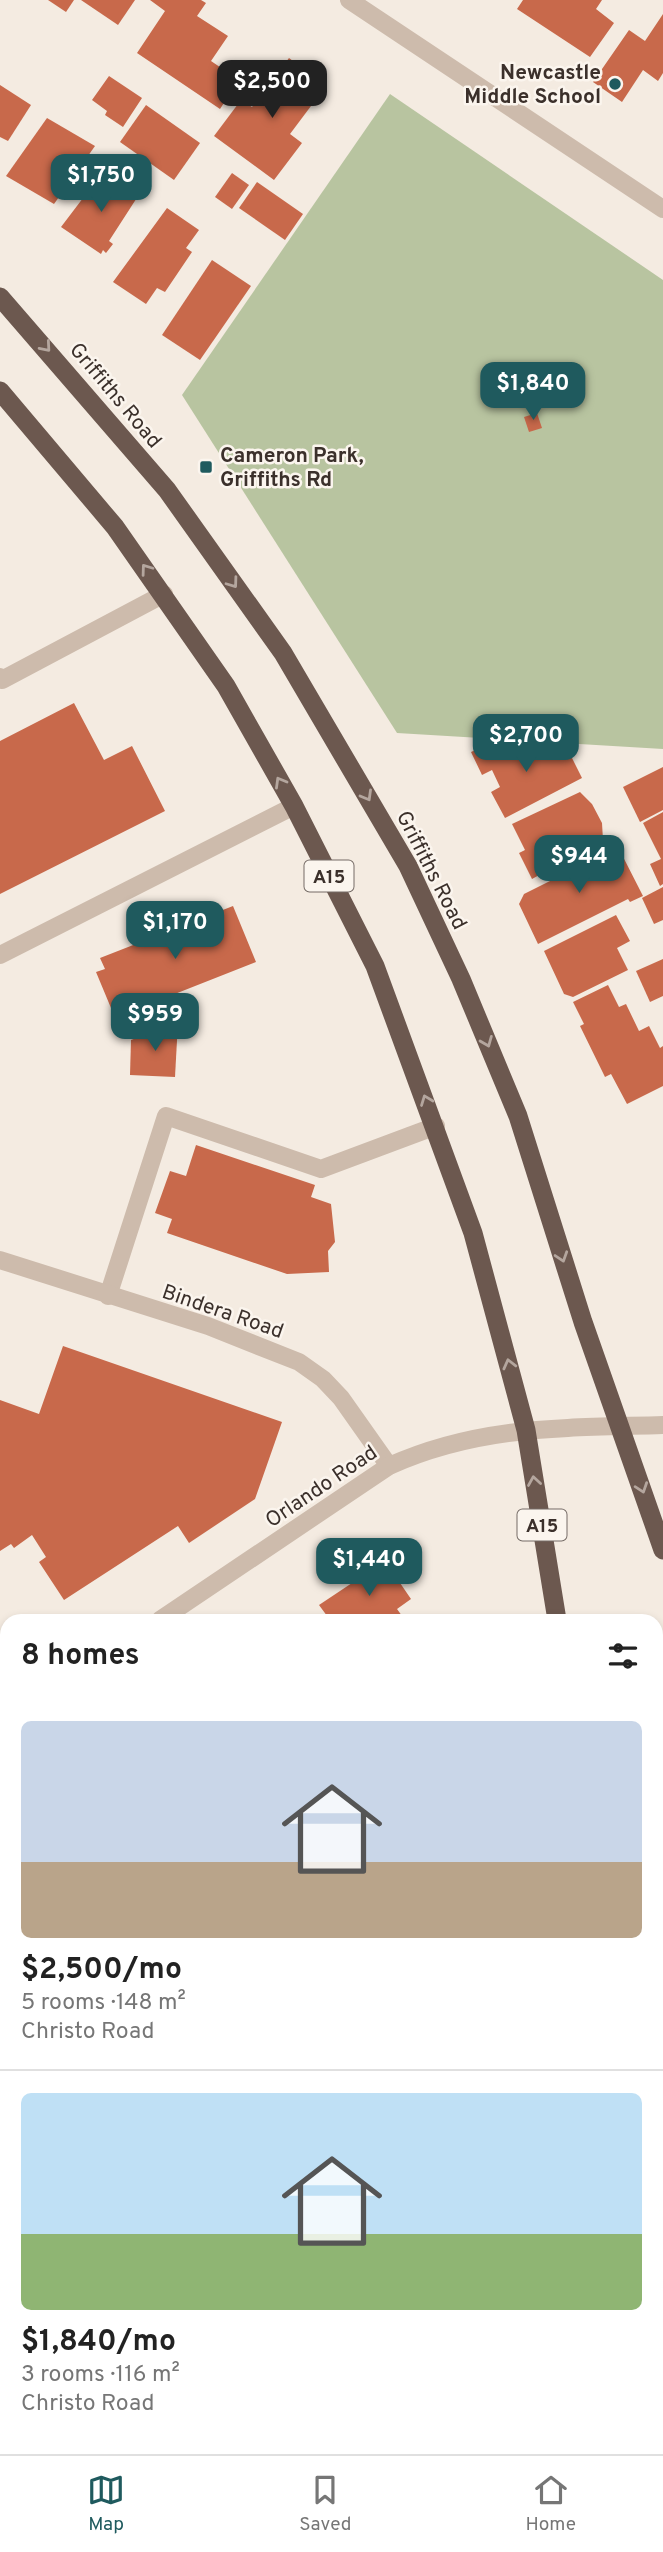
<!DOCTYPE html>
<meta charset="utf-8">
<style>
body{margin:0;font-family:Overpass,sans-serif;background:#f6f6f6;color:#222;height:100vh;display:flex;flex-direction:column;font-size:26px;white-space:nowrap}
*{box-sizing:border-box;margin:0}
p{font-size:23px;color:#767676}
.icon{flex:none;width:38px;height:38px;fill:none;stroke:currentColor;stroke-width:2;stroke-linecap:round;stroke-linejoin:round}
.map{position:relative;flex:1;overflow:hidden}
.panel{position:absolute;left:0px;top:1614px;width:663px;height:842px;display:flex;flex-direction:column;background:#fff;border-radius:21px 21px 0 0;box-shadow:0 4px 10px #0003}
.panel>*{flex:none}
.price{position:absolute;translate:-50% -60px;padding:0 16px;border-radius:14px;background:#1f5a5e;color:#fff;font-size:23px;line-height:46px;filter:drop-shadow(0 2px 4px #0008)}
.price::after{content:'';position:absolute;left:50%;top:42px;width:21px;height:16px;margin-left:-10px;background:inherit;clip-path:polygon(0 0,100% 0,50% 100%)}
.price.current{background:#222;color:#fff}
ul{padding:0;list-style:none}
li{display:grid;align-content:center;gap:14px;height:371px;padding:0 21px}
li+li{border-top:2px solid #e0e0e0}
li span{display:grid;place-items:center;height:217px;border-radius:10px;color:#555}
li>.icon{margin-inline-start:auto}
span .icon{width:126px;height:126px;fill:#fffc;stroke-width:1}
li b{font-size:30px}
h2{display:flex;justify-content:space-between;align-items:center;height:84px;padding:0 21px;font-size:30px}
.tabs{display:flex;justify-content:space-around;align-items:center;height:98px;border-top:2px solid #e0e0e0;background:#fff;font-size:19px;color:#767676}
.tabs a{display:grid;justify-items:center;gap:4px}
.tabs .current{color:#1f5a5e}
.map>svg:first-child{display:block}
.green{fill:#b8c4a0}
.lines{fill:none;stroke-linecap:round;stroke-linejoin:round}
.stream{stroke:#7fb0b2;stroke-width:10}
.building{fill:#c8694b}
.service{stroke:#cdbbac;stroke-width:18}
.minor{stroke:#cdbbac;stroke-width:18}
.trunk{stroke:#6c584f;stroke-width:19}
.oneway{stroke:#b4a69e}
.poi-dot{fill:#1f5a5e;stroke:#fbf5ee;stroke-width:2.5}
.labels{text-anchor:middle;stroke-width:5;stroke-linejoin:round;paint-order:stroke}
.shield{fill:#fbf5ee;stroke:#756b66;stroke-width:2}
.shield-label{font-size:19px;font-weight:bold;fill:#3b302b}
.poi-label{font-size:21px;font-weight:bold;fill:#3b302b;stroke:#fbf5ee;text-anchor:end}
.street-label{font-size:21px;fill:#3b302b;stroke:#fbf5ee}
</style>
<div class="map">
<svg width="663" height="2454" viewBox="0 0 663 2454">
<rect width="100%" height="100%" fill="#f4ebe1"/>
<polygon class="green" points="390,94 663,280 663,749 397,733 182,395"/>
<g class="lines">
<g class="stream">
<polyline points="0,2324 7,2334"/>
<polyline points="84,2448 87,2454"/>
</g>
</g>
<g class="building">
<polygon points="48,0 74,0 66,12"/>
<polygon points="81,0 135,0 118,25"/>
<polygon points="150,0 201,0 206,3 197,16 228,36 211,61 239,80 220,109 137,53 165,11"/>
<polygon points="523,0 602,0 596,9 614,23 590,57 517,9"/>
<polygon points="663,14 663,73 658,81 643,70 622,102 593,82 629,30 645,41"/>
<polygon points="289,58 326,86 290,134 302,143 274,180 214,136 241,100 252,107"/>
<polygon points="109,76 142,98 123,127 105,115 107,111 92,100"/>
<polygon points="0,85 31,105 8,141 0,137"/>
<polygon points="146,105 200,143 174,180 120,142"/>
<polygon points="47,118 95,146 54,204 6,176"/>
<polygon points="232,173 249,185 232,209 215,197"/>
<polygon points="99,177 112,186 117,178 140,193 109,241 113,244 106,253 103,250 101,254 61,227"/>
<polygon points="257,182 303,214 285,240 239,208"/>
<polygon points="167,208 199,230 186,248 192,252 165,292 157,288 146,304 113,282"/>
<polygon points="212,260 251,286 200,360 162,335"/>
<polygon points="537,413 542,428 529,432 524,417"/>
<polygon points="74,703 104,760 132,746 165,811 0,894 0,741"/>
<polygon points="502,738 513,760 543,745 545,748 563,740 582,778 505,818 491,792 500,787 492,770 482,775 471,752"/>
<polygon points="663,767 663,810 640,822 623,787"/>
<polygon points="580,792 592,804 602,823 603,840 532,879 519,853 525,850 512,824"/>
<polygon points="663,812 663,884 660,886 650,864 661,859 643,823"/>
<polygon points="618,847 643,896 630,902 628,899 538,944 519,904 524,894"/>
<polygon points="663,887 663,920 654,924 642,898"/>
<polygon points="233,906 256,962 119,1016 115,1007 111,1008 96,972 105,969 100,958"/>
<polygon points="616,915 630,941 617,948 628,970 573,997 564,994 544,951"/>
<polygon points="663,959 663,996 650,1002 636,971"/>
<polygon points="608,985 619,1007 626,1004 639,1031 649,1026 660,1048 663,1046 663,1086 627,1104 611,1074 605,1077 580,1026 584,1024 573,1002"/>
<polygon points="178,1022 175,1077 130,1075 131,1040"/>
<polygon points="196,1145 315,1185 311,1197 331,1204 335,1242 328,1251 329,1272 287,1274 167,1233 172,1219 155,1213 170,1171 186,1176"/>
<polygon points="63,1346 282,1422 255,1499 189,1543 178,1526 64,1600 39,1562 46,1557 32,1535 14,1548 11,1544 0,1551 0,1400 39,1414"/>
<polygon points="385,1561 411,1599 397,1609 405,1620 330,1620 319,1605"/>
<polygon points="7,2039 7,2298 0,2287 0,2043"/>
<polygon points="0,2399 7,2410 7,2448 33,2448 37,2454 0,2454"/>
<polygon points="107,2448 460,2448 464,2454 111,2454"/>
</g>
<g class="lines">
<g class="service">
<polyline points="0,677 2,680 164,594"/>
<polyline points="0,955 294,806"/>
<polyline points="108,1296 166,1116 321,1169 436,1126"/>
</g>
<g class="minor">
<polyline points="349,0 663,209"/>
<polyline points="0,1260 208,1326 299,1362 323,1379 341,1398 389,1466"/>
<path d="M160,1620L389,1466C480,1425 565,1428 663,1425"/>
<polyline points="0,1726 7,1722"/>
</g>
<g class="trunk">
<polyline points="0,297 167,490 283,653 408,866 461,979 518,1116 583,1322 663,1550"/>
<polyline points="0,391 115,527 226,686 294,806 375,966 473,1233 526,1430 557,1620"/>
<polyline points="656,2270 663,2296"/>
</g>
</g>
<defs><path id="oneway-chevron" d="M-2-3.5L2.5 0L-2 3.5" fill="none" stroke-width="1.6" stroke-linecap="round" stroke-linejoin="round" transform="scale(1.75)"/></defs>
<g class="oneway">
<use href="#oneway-chevron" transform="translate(46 347) rotate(49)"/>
<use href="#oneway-chevron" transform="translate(146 569) rotate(-126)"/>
<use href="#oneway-chevron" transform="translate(233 583) rotate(54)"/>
<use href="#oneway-chevron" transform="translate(280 782) rotate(-120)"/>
<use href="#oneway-chevron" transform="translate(367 796) rotate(60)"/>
<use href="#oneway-chevron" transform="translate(487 1042) rotate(68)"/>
<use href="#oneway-chevron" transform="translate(426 1100) rotate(-111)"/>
<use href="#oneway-chevron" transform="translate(562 1257) rotate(72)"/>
<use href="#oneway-chevron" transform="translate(509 1364) rotate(-104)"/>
<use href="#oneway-chevron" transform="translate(534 1481) rotate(-99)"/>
<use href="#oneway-chevron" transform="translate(642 1488) rotate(71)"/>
</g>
<g class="poi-dot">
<circle cx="615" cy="84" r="7"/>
<rect x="199" y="460" width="14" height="14" rx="3.5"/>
</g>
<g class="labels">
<g class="shield">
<rect x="304.5" y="860.5" width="49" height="31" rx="5"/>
<rect x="517.5" y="1509.5" width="49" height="31" rx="5"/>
</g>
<g class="shield-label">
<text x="329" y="883">A15</text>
<text x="542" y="1532">A15</text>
</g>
<g class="poi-label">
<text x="601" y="79">Newcastle<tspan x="601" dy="24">Middle School</tspan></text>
<text x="220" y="462" text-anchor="start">Cameron Park,<tspan x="220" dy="24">Griffiths Rd</tspan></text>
</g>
<g class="street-label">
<text transform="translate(116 395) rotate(50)" y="7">Griffiths Road</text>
<text transform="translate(432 870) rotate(63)" y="7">Griffiths Road</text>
<text transform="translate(223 1311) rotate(19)" y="7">Bindera Road</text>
<text transform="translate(321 1486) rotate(-34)" y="7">Orlando Road</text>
</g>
</g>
</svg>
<b class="price current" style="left:272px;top:120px">$2,500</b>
<b class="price" style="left:101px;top:214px">$1,750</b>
<b class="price" style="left:533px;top:422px">$1,840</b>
<b class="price" style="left:526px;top:774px">$2,700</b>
<b class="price" style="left:579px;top:895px">$944</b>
<b class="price" style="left:175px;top:961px">$1,170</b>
<b class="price" style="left:155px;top:1053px">$959</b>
<b class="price" style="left:369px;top:1598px">$1,440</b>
<section class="panel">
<h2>8 homes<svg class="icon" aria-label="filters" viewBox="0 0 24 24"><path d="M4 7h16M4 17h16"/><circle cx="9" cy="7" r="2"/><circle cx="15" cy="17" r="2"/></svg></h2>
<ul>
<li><span style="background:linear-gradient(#c9d6e8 65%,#b9a48a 0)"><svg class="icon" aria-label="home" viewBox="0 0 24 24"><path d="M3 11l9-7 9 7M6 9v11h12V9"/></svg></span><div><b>$2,500/mo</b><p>5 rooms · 148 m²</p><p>Christo Road</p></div></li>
<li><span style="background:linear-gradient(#bfe0f5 65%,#8fb573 0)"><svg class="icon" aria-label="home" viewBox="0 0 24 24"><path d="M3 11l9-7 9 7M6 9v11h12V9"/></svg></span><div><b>$1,840/mo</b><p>3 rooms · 116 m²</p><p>Christo Road</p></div></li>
</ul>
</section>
</div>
<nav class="tabs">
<a class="current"><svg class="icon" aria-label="map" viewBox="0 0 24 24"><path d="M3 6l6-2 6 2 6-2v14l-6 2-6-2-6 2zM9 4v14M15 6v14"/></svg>Map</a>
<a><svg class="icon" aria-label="saved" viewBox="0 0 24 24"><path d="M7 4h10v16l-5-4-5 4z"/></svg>Saved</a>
<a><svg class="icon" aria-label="home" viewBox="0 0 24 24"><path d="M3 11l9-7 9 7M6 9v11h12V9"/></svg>Home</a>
</nav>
